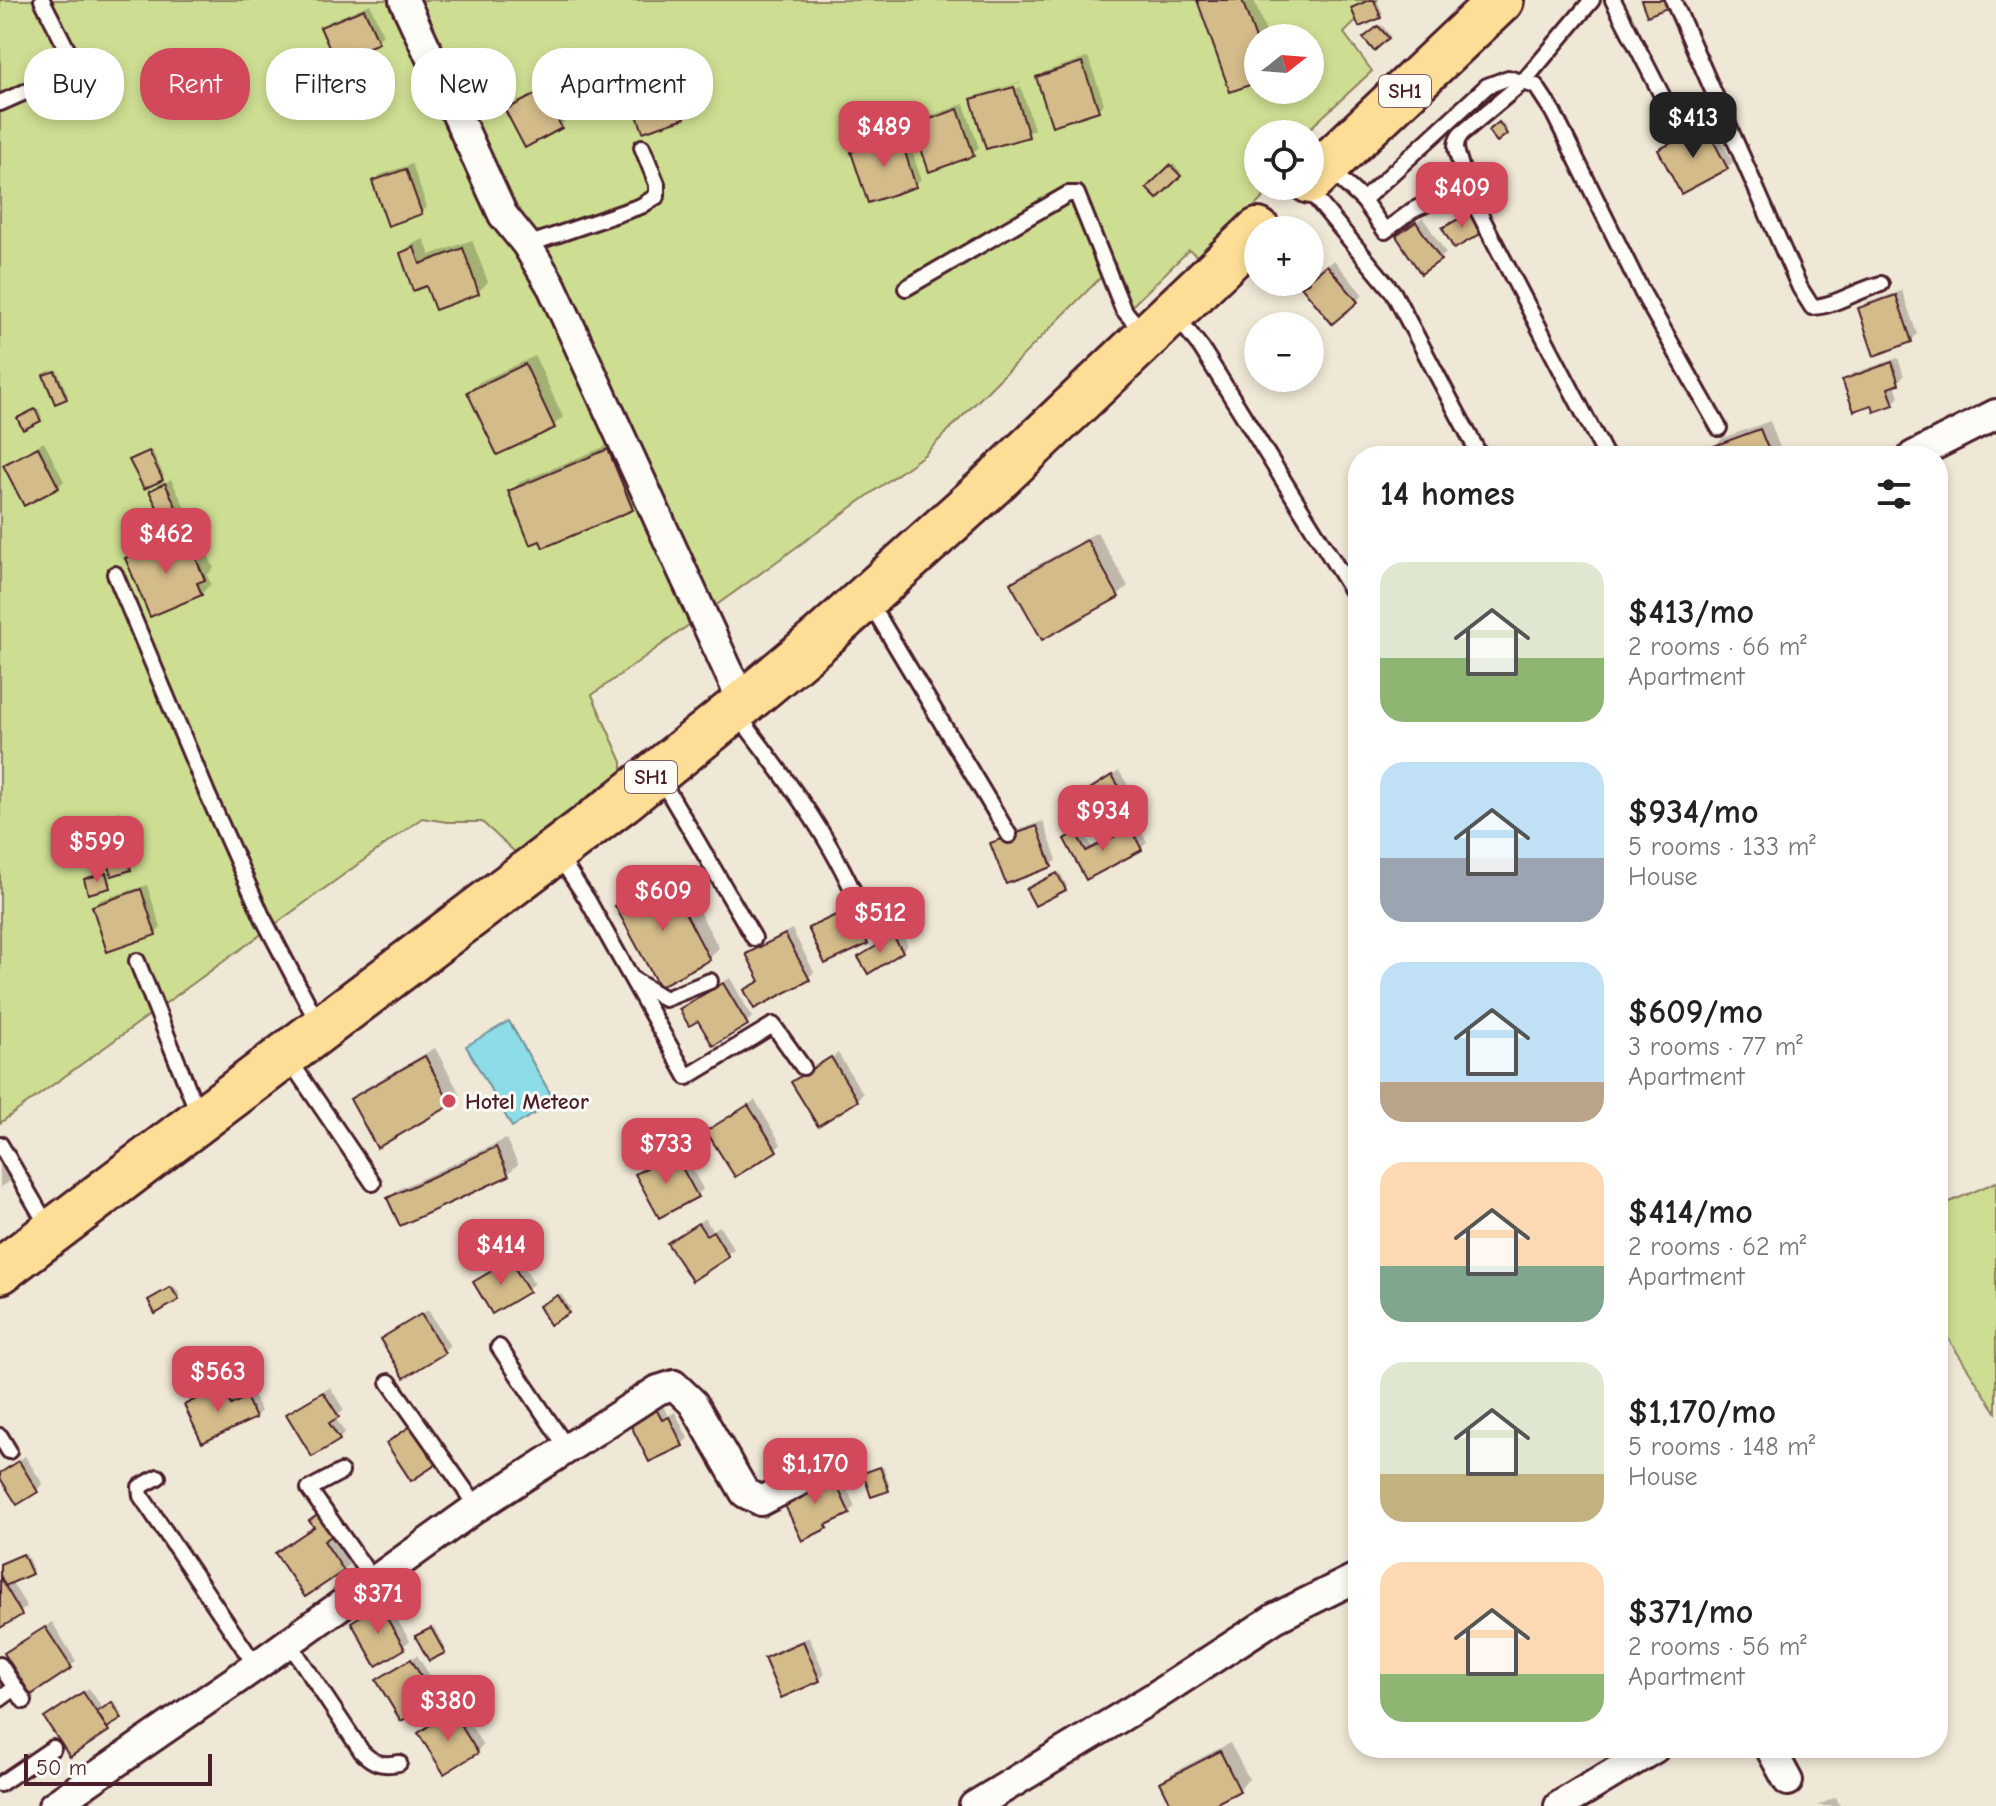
<!DOCTYPE html>
<meta charset="utf-8">
<style>
body{margin:0;font-family:"Comic Neue",sans-serif;background:#f6f6f6;color:#222;height:100vh;display:flex;flex-direction:column;font-size:30px;white-space:nowrap}
*{box-sizing:border-box;margin:0}
p{font-size:26px;color:#767676}
.icon{flex:none;width:44px;height:44px;fill:none;stroke:currentColor;stroke-width:2;stroke-linecap:round;stroke-linejoin:round}
.map{position:relative;flex:1;overflow:hidden}
.details{position:absolute;left:1348px;top:446px;width:600px;height:1312px;display:flex;flex-direction:column;background:#fff;border-radius:32px;box-shadow:0 4px 12px #0003}
.details>*{flex:none}
.banner{position:absolute;left:24px;top:48px;width:760px;height:72px;display:flex;gap:16px}
.needle{width:52px;rotate:73deg}
.fabs{position:absolute;left:1244px;top:24px;display:grid;gap:16px}
.fabs a{display:grid;place-items:center;width:80px;height:80px;border-radius:50%;background:#fff;box-shadow:0 4px 12px #0003;font-size:40px}
.scale{position:absolute;left:24px;bottom:20px;width:188px;box-sizing:border-box;padding-left:8px;border:4px solid #4a1f2b;border-top:0;font-size:22px;line-height:28px;white-space:nowrap;color:#4a1f2b;-webkit-text-stroke:6px #fdfcf7;paint-order:stroke}
.price{position:absolute;translate:-50% -68px;padding:0 18px;border-radius:16px;background:#d1495b;color:#fff;font-size:26px;line-height:52px;filter:drop-shadow(0 2px 4px #0008)}
.price::after{content:'';position:absolute;left:50%;top:48px;width:24px;height:18px;margin-left:-12px;background:inherit;clip-path:polygon(0 0,100% 0,50% 100%)}
.price.selected{background:#222;color:#fff}
ul{padding:0;list-style:none}
li{display:flex;align-items:center;gap:24px;height:200px;padding:0 32px}
li span{display:grid;place-items:center;flex:none;width:224px;height:160px;border-radius:24px;color:#555}
li>.icon{margin-inline-start:auto}
span .icon{width:96px;height:96px;fill:#fffc;stroke-width:1}
li b{font-size:34px}
h2{display:flex;justify-content:space-between;align-items:center;height:96px;padding:0 32px;font-size:34px}
.chip{padding:0 28px;border-radius:32px;background:#fff;box-shadow:0 4px 12px #0003;font-size:28px;line-height:72px}
.chip.selected{background:#d1495b;color:#fff}
.map>svg:first-child{display:block}
.green{fill:#cdde92;stroke:#8c7e5e;stroke-width:2;fill-rule:evenodd}
.water{fill:#8cdde7;stroke:#72919c;stroke-width:2}
.shadow{fill:#0003}
.building{fill:#d3bb8a;stroke:#4a1f2b;stroke-width:2}
.lines{fill:none;stroke-linecap:round;stroke-linejoin:round}
.lane-casing{stroke:#4a1f2b;stroke-width:20}
.street-casing{stroke:#4a1f2b;stroke-width:34}
.primary-casing{stroke:#4a1f2b;stroke-width:50}
.lane{stroke:#fdfcf7;stroke-width:14}
.street{stroke:#fdfcf7;stroke-width:28}
.primary{stroke:#fede96;stroke-width:44}
.poi-dot{fill:#d1495b;stroke:#fdfcf7;stroke-width:3}
.labels{text-anchor:middle;stroke-width:6;stroke-linejoin:round;paint-order:stroke}
.shield{fill:#fdfcf7;stroke:#806168;stroke-width:2}
.shield-label{font-size:20px;font-weight:bold;fill:#4a1f2b}
.poi-label{font-size:22px;font-weight:bold;fill:#4a1f2b;stroke:#fdfcf7;text-anchor:start}
</style>
<div class="map">
<svg width="1996" height="1806" viewBox="0 0 1996 1806">
<rect width="100%" height="100%" fill="#f0e8d6"/>
<filter id="ink" filterUnits="userSpaceOnUse"><feTurbulence type="fractalNoise" baseFrequency=".0125" numOctaves="2"/><feDisplacementMap in="SourceGraphic" scale="16" xChannelSelector="R" yChannelSelector="G"/><feConvolveMatrix kernelMatrix="1 2 1 2 8 2 1 2 1" color-interpolation-filters="sRGB"/></filter>
<g filter="url(#ink)">
<g class="green">
<path d="M0,0H1377L1344,33L1372,71L1304,134H1258V186H1267L1269,192L1201,259L1189,250L1132,306L1115,263L924,455L592,695L622,762V777L517,854L482,822H447L422,818L0,1123ZM1258,38H1310V90H1258Z"/>
<polygon points="1996,1182 1996,1412 1938,1323 1938,1207"/>
</g>
<polygon class="water" points="509,1021 555,1102 512,1127 466,1046"/>
<g class="shadow">
<polygon points="1199,0 1254,0 1268,38 1258,38 1258,80"/>
<polygon points="1369,0 1377,0 1383,14 1361,24 1353,8"/>
<polygon points="370,4 383,35 377,41 322,28 328,22"/>
<polygon points="1382,25 1390,35 1374,48 1366,38"/>
<polygon points="1088,57 1104,103 1098,109 1038,78 1044,72"/>
<polygon points="677,71 690,110 684,116 631,91 637,85"/>
<polygon points="1020,82 1020,83 978,95 980,94"/>
<polygon points="549,86 566,120 560,126 508,110 514,104"/>
<polygon points="1021,87 1034,129 1027,135 974,100 978,95 978,99"/>
<polygon points="964,104 979,148 973,154 915,125 921,119"/>
<polygon points="1711,121 1733,162 1727,168 1661,150 1667,144"/>
<polygon points="1502,122 1508,130 1497,139 1491,131"/>
<polygon points="906,131 921,179 915,185 854,152 860,146"/>
<polygon points="412,164 427,207 421,213 374,181 380,175"/>
<polygon points="1173,164 1181,172 1157,196 1149,188"/>
<polygon points="1423,218 1446,253 1440,259 1404,230"/>
<polygon points="424,239 430,255 472,240 488,282 478,292 428,283 402,253 412,244"/>
<polygon points="1334,260 1363,295 1357,301 1304,287"/>
<polygon points="1902,291 1917,334 1911,341 1860,309 1866,303"/>
<polygon points="535,356 563,417 553,426 469,392 479,382"/>
<polygon points="1898,358 1904,376 1895,384 1899,397 1893,403 1873,403 1845,380 1851,374"/>
<polygon points="57,370 68,395 66,397 48,373"/>
<polygon points="38,408 42,417 40,419 22,416"/>
<polygon points="1770,421 1783,456 1717,456 1713,448 1723,438"/>
<polygon points="618,441 642,499 632,508 510,492 520,482"/>
<polygon points="44,442 64,481 58,487 6,465 12,459"/>
<polygon points="152,450 164,476 162,478 134,458"/>
<polygon points="171,479 189,516 170,529 152,491"/>
<polygon points="185,528 192,545 202,541 214,568 207,575 211,584 201,594 128,558 137,549"/>
<polygon points="1097,532 1128,586 1118,595 1012,583 1022,574"/>
<polygon points="1119,771 1136,798 1130,804 1074,801"/>
<polygon points="120,811 136,862 130,868 114,873 97,822 103,816"/>
<polygon points="1043,821 1057,860 1051,866 993,843 999,837"/>
<polygon points="1137,823 1147,842 1141,849 1086,877 1066,839 1082,828 1092,847"/>
<polygon points="677,870 719,948 709,958 660,984 618,906 627,896"/>
<polygon points="109,872 112,884 109,887 86,879"/>
<polygon points="1060,872 1067,886 1065,889 1030,887"/>
<polygon points="147,885 161,928 155,934 94,907 100,900"/>
<polygon points="857,903 873,936 867,942 810,929 816,923"/>
<polygon points="792,929 814,972 808,978 746,990 761,979 749,954 755,948"/>
<polygon points="900,931 908,945 902,951 861,957"/>
<polygon points="730,978 752,1017 746,1023 699,1018 682,1009"/>
<polygon points="435,1048 460,1094 450,1104 352,1100 362,1090"/>
<polygon points="838,1053 863,1094 857,1100 794,1082"/>
<polygon points="755,1100 781,1144 775,1150 709,1131"/>
<polygon points="506,1139 518,1164 508,1174 389,1198 399,1189"/>
<polygon points="0,1140 14,1177 0,1188"/>
<polygon points="681,1148 703,1189 697,1195 638,1175 644,1169"/>
<polygon points="705,1218 712,1230 719,1226 734,1249 692,1278 670,1243"/>
<polygon points="517,1255 534,1284 493,1311 475,1282"/>
<polygon points="174,1286 181,1296 156,1311 153,1298"/>
<polygon points="561,1294 571,1309 551,1322 544,1304"/>
<polygon points="428,1310 450,1346 405,1376 382,1340"/>
<polygon points="228,1382 237,1400 252,1393 261,1411 255,1417 186,1405 192,1399"/>
<polygon points="330,1387 344,1410 335,1417 345,1433 339,1439 289,1415"/>
<polygon points="662,1404 668,1416 675,1412 688,1438 682,1444 638,1416"/>
<polygon points="25,1456 43,1484 37,1490 0,1474"/>
<polygon points="883,1466 890,1487 888,1490 865,1474"/>
<polygon points="837,1467 855,1506 849,1512 832,1520 826,1527 789,1490"/>
<polygon points="330,1535 349,1564 343,1570 278,1553"/>
<polygon points="26,1553 33,1570 11,1581 27,1607 0,1625 0,1564"/>
<polygon points="386,1601 410,1641 377,1663 353,1623"/>
<polygon points="52,1622 76,1661 70,1667 13,1647"/>
<polygon points="434,1627 446,1649 443,1652 420,1634"/>
<polygon points="809,1637 825,1674 819,1680 766,1658 772,1652"/>
<polygon points="417,1655 440,1692 402,1718 379,1681"/>
<polygon points="89,1688 103,1709 115,1702 123,1715 107,1730 47,1718"/>
<polygon points="459,1707 483,1745 477,1751 421,1733"/>
<polygon points="1230,1743 1249,1779 1239,1789 1206,1806 1175,1806 1163,1783 1172,1773"/>
<polygon points="1836,1797 1840,1806 1817,1806"/>
</g>
<g class="building">
<polygon points="1197,0 1242,0 1258,45 1258,82 1230,92"/>
<polygon points="1369,0 1374,0 1381,18 1359,27 1351,8"/>
<polygon points="1641,0 1668,0 1670,7 1647,16"/>
<polygon points="364,9 379,43 335,61 320,27"/>
<polygon points="1378,26 1389,38 1374,51 1363,38"/>
<polygon points="1082,62 1099,111 1052,126 1036,77"/>
<polygon points="671,76 685,118 643,132 628,90"/>
<polygon points="1014,87 1029,137 986,149 971,99"/>
<polygon points="542,91 562,128 525,148 505,110"/>
<polygon points="958,109 974,156 929,172 913,125"/>
<polygon points="1499,122 1507,134 1497,142 1488,131"/>
<polygon points="1705,125 1728,169 1681,194 1658,150"/>
<polygon points="900,136 916,187 868,203 851,152"/>
<polygon points="1170,165 1181,176 1157,199 1146,188"/>
<polygon points="406,169 422,214 388,226 372,181"/>
<polygon points="1471,212 1482,233 1454,249 1442,228"/>
<polygon points="1416,222 1441,260 1421,274 1396,236"/>
<polygon points="414,247 420,264 463,248 479,294 435,310 426,286 413,291 400,253"/>
<polygon points="1327,265 1358,302 1332,324 1301,286 1310,282 1310,279"/>
<polygon points="1896,295 1912,342 1874,356 1858,308"/>
<polygon points="1892,362 1899,384 1888,388 1894,405 1874,412 1872,405 1854,411 1842,380"/>
<polygon points="525,364 555,428 497,455 467,392"/>
<polygon points="55,371 67,399 55,404 43,375"/>
<polygon points="35,409 41,421 23,430 17,418"/>
<polygon points="1760,429 1771,456 1714,456 1711,447"/>
<polygon points="38,447 59,488 24,506 3,465"/>
<polygon points="608,449 633,510 543,548 540,541 530,545 508,491"/>
<polygon points="149,451 163,480 144,489 129,460"/>
<polygon points="165,483 184,524 169,531 149,491"/>
<polygon points="175,537 182,553 192,549 205,580 197,583 202,595 150,617 125,558"/>
<polygon points="1087,540 1119,597 1042,640 1010,583"/>
<polygon points="1112,775 1131,806 1090,831 1071,801"/>
<polygon points="114,816 131,870 112,876 95,822"/>
<polygon points="1037,826 1052,867 1006,884 990,843"/>
<polygon points="1131,828 1142,850 1086,880 1064,839 1076,833 1086,851"/>
<polygon points="106,873 110,888 88,894 84,879"/>
<polygon points="1057,873 1066,890 1035,906 1026,889"/>
<polygon points="667,878 710,960 659,987 615,906"/>
<polygon points="141,889 156,935 107,952 92,906"/>
<polygon points="851,908 868,944 825,964 808,928"/>
<polygon points="785,934 810,980 754,1009 744,990 760,981 746,954"/>
<polygon points="893,936 903,952 868,974 858,957"/>
<polygon points="723,983 748,1025 713,1046 698,1021 689,1026 679,1009"/>
<polygon points="425,1056 451,1105 377,1148 350,1099"/>
<polygon points="831,1057 858,1101 818,1126 791,1082"/>
<polygon points="748,1105 777,1151 735,1177 706,1131"/>
<polygon points="496,1147 509,1176 400,1226 387,1198"/>
<polygon points="674,1153 698,1197 659,1218 635,1174"/>
<polygon points="698,1223 706,1235 713,1231 729,1257 692,1281 667,1243"/>
<polygon points="510,1260 529,1292 492,1314 473,1282"/>
<polygon points="171,1287 179,1300 155,1314 148,1300"/>
<polygon points="558,1295 569,1313 550,1325 539,1306"/>
<polygon points="421,1314 445,1353 404,1378 380,1339"/>
<polygon points="222,1386 231,1405 246,1397 256,1418 202,1443 184,1405"/>
<polygon points="323,1392 339,1417 329,1423 340,1440 312,1457 286,1414"/>
<polygon points="656,1409 662,1420 669,1417 683,1446 649,1462 629,1422"/>
<polygon points="414,1424 440,1462 411,1481 386,1443"/>
<polygon points="19,1461 38,1492 17,1505 0,1478 0,1473"/>
<polygon points="880,1467 889,1491 871,1497 863,1473"/>
<polygon points="831,1472 850,1514 826,1525 828,1528 802,1541 780,1495"/>
<polygon points="319,1514 333,1535 324,1541 344,1571 305,1597 275,1553 314,1527 309,1521"/>
<polygon points="23,1554 32,1574 5,1586 0,1575 0,1564"/>
<polygon points="0,1577 22,1615 0,1628"/>
<polygon points="379,1605 405,1649 376,1666 351,1622"/>
<polygon points="45,1627 72,1668 31,1695 4,1653"/>
<polygon points="431,1628 445,1653 429,1661 415,1636"/>
<polygon points="803,1641 820,1681 781,1698 764,1658"/>
<polygon points="411,1659 435,1700 401,1721 376,1680"/>
<polygon points="83,1692 109,1731 70,1757 44,1718"/>
<polygon points="112,1702 122,1719 107,1728 97,1712"/>
<polygon points="452,1711 478,1753 444,1774 418,1733"/>
<polygon points="1220,1751 1240,1791 1211,1806 1172,1806 1160,1782"/>
</g>
<g class="lines">
<g class="lane-casing">
<g id="lane">
<polyline points="1613,0 1672,115"/>
<path d="M1673,0L1800,288L1812,307C1836,306 1857,290 1881,284"/>
<polyline points="0,103 75,70 70,55 42,0"/>
<polyline points="1328,168 1363,200 1487,86 1508,78 1536,86 1553,112 1642,292 1719,428"/>
<polyline points="1462,180 1606,456"/>
<polyline points="1308,189 1393,292 1480,456"/>
<path d="M1363,200L1385,231L1413,210L1444,196L1462,180C1465,161 1448,150 1461,134L1523,82L1592,0"/>
<polyline points="527,245 641,206 657,196 657,184 642,147"/>
<polyline points="906,288 1068,194 1077,194 1123,309 1144,334"/>
<polyline points="1175,314 1202,349 1358,601"/>
<polyline points="115,574 207,793 262,916 319,1025"/>
<polyline points="869,601 1009,835"/>
<path d="M737,714C786,779 836,842 865,920"/>
<polyline points="659,776 754,938"/>
<polyline points="558,855 587,899 687,1077 773,1025 803,1067"/>
<polyline points="137,961 198,1113"/>
<polyline points="634,980 665,999 710,981"/>
<polyline points="288,1058 373,1183"/>
<polyline points="0,1144 50,1230"/>
<polyline points="499,1347 567,1448"/>
<polyline points="389,1382 477,1507"/>
<polyline points="0,1436 9,1451"/>
<polyline points="341,1472 309,1489 373,1580"/>
<polyline points="158,1477 140,1487 141,1496 256,1666"/>
<path d="M288,1641L362,1752C374,1764 382,1766 399,1763"/>
<polyline points="0,1665 24,1701"/>
<polyline points="0,1699 15,1688"/>
<polyline points="0,1784 53,1748"/>
</g>
</g>
<g class="street-casing">
<g id="street">
<polyline points="404,0 503,215 527,245 552,287 743,703"/>
<polyline points="1913,456 1996,414"/>
<polyline points="1770,1748 1788,1781"/>
<polyline points="53,1806 256,1666 477,1507 658,1390 674,1385 693,1403 745,1493 761,1501 830,1465"/>
<polyline points="974,1806 1154,1697 1275,1618 1358,1577"/>
<polyline points="1559,1806 1655,1748"/>
</g>
</g>
<g class="primary-casing">
<g id="primary">
<polyline points="1310,181 1501,0"/>
<polyline points="0,1271 622,801 735,710 819,640 990,486 1258,231"/>
</g>
</g>
<use href="#lane" class="lane"/>
<use href="#street" class="street"/>
<use href="#primary" class="primary"/>
</g>
</g>
<circle class="poi-dot" cx="449" cy="1101" r="8"/>
<g class="labels">
<g class="shield">
<rect x="1379" y="75" width="52" height="32" rx="6"/>
<rect x="625" y="761" width="52" height="32" rx="6"/>
</g>
<g class="shield-label">
<text x="1405" y="98">SH1</text>
<text x="651" y="784">SH1</text>
</g>
<g class="poi-label">
<text x="465" y="1109">Hotel Meteor</text>
</g>
</g>
</svg>
<div class="fabs">
<a><svg class="needle" viewBox="-14 -14 28 28"><path d="M0-13l5 13h-10z" fill="#e53935"/><path d="M0 13l5-13h-10z" fill="#767676"/></svg></a>
<a><svg class="icon" aria-label="locate" viewBox="0 0 24 24"><circle cx="12" cy="12" r="6"/><path d="M12 2v4M12 18v4M2 12h4M18 12h4"/></svg></a>
<a>+</a>
<a>−</a>
</div>
<div class="scale">50 m</div>
<b class="price selected" style="left:1693px;top:160px">$413</b>
<b class="price" style="left:884px;top:169px">$489</b>
<b class="price" style="left:1462px;top:230px">$409</b>
<b class="price" style="left:166px;top:576px">$462</b>
<b class="price" style="left:1103px;top:853px">$934</b>
<b class="price" style="left:97px;top:884px">$599</b>
<b class="price" style="left:663px;top:933px">$609</b>
<b class="price" style="left:880px;top:955px">$512</b>
<b class="price" style="left:666px;top:1186px">$733</b>
<b class="price" style="left:501px;top:1287px">$414</b>
<b class="price" style="left:218px;top:1414px">$563</b>
<b class="price" style="left:815px;top:1506px">$1,170</b>
<b class="price" style="left:378px;top:1636px">$371</b>
<b class="price" style="left:448px;top:1743px">$380</b>
<div class="banner">
<a class="chip">Buy</a>
<a class="chip selected">Rent</a>
<a class="chip">Filters</a>
<a class="chip">New</a>
<a class="chip">Apartment</a>
</div>
<section class="details">
<h2>14 homes<svg class="icon" aria-label="filters" viewBox="0 0 24 24"><path d="M4 7h16M4 17h16"/><circle cx="9" cy="7" r="2"/><circle cx="15" cy="17" r="2"/></svg></h2>
<ul>
<li><span style="background:linear-gradient(#dfe7d0 60%,#8fb573 0)"><svg class="icon" aria-label="home" viewBox="0 0 24 24"><path d="M3 11l9-7 9 7M6 9v11h12V9"/></svg></span><div><b>$413/mo</b><p>2 rooms · 66 m²</p><p>Apartment</p></div></li>
<li><span style="background:linear-gradient(#bfe0f5 60%,#9aa5b1 0)"><svg class="icon" aria-label="home" viewBox="0 0 24 24"><path d="M3 11l9-7 9 7M6 9v11h12V9"/></svg></span><div><b>$934/mo</b><p>5 rooms · 133 m²</p><p>House</p></div></li>
<li><span style="background:linear-gradient(#bfe0f5 75%,#b9a48a 0)"><svg class="icon" aria-label="home" viewBox="0 0 24 24"><path d="M3 11l9-7 9 7M6 9v11h12V9"/></svg></span><div><b>$609/mo</b><p>3 rooms · 77 m²</p><p>Apartment</p></div></li>
<li><span style="background:linear-gradient(#ffd9b3 65%,#7fa58c 0)"><svg class="icon" aria-label="home" viewBox="0 0 24 24"><path d="M3 11l9-7 9 7M6 9v11h12V9"/></svg></span><div><b>$414/mo</b><p>2 rooms · 62 m²</p><p>Apartment</p></div></li>
<li><span style="background:linear-gradient(#dfe7d0 70%,#c2b280 0)"><svg class="icon" aria-label="home" viewBox="0 0 24 24"><path d="M3 11l9-7 9 7M6 9v11h12V9"/></svg></span><div><b>$1,170/mo</b><p>5 rooms · 148 m²</p><p>House</p></div></li>
<li><span style="background:linear-gradient(#ffd9b3 70%,#8fb573 0)"><svg class="icon" aria-label="home" viewBox="0 0 24 24"><path d="M3 11l9-7 9 7M6 9v11h12V9"/></svg></span><div><b>$371/mo</b><p>2 rooms · 56 m²</p><p>Apartment</p></div></li>
</ul>
</section>
</div>
